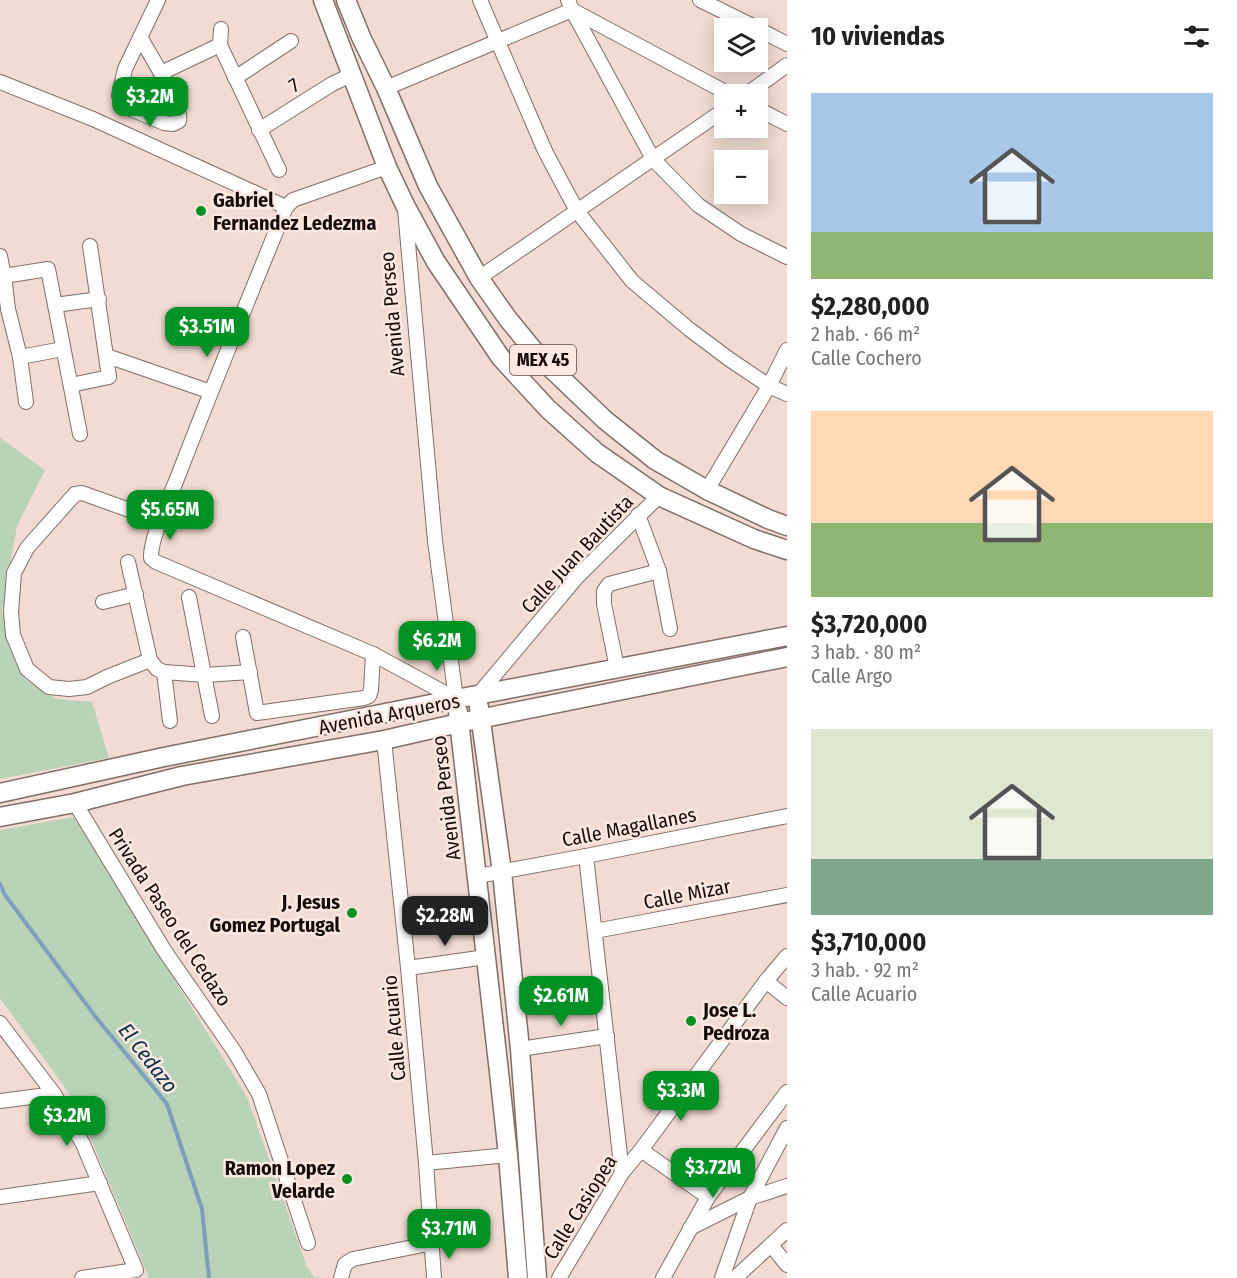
<!DOCTYPE html>
<html lang="es">
<meta charset="utf-8">
<style>
body{margin:0;font-family:"Fira Sans Condensed",sans-serif;background:#f6f6f6;color:#222;height:100vh;display:flex;flex-direction:column;font-size:22px;white-space:nowrap}
*{box-sizing:border-box;margin:0}
p{font-size:20px;color:#767676}
.icon{flex:none;width:33px;height:33px;fill:none;stroke:currentColor;stroke-width:2;stroke-linecap:round;stroke-linejoin:round}
.map{position:relative;flex:1;overflow:hidden}
.sheet{display:flex;flex-direction:column;background:#fff;width:450px}
.sheet>*{flex:none}
.tools{position:absolute;left:714px;top:18px;display:grid;gap:12px}
.tools a{display:grid;place-items:center;width:54px;height:54px;border-radius:0px;background:#fff;box-shadow:0 3px 15px #0003;font-size:30px}
.price{position:absolute;translate:-50% -51px;padding:0 14px;border-radius:12px;background:#019125;color:#fff;font-size:20px;line-height:39px;filter:drop-shadow(0 2px 3px #0008)}
.price::after{content:'';position:absolute;left:50%;top:36px;width:18px;height:14px;margin-left:-9px;background:inherit;clip-path:polygon(0 0,100% 0,50% 100%)}
.price.selected{background:#222;color:#fff}
ul{padding:0;list-style:none}
li{display:grid;align-content:center;gap:12px;height:318px;padding:0 24px}
li span{display:grid;place-items:center;height:186px;border-radius:0px;color:#555}
li>.icon{margin-inline-start:auto}
span .icon{width:108px;height:108px;fill:#fffc;stroke-width:1}
li b{font-size:26px}
h2{display:flex;justify-content:space-between;align-items:center;height:72px;padding:0 24px;font-size:26px}
main{display:flex;flex:1;min-height:0}
.map>svg:first-child{display:block}
.green{fill:#b8d3b8}
.lines{fill:none;stroke-linecap:round;stroke-linejoin:round}
.stream{stroke:#7ea0bc;stroke-width:4}
.minor-casing{stroke:#816e66;stroke-width:16}
.major-casing{stroke:#816e66;stroke-width:21}
.minor{stroke:#fff;stroke-width:14}
.major{stroke:#fff;stroke-width:18}
.poi-dot{fill:#019125;stroke:#fee8df;stroke-width:2}
.labels{text-anchor:middle;stroke-width:5;stroke-linejoin:round;paint-order:stroke}
.shield{fill:#fee8df;stroke:#5a4e49;stroke-width:1.5}
.shield-label{font-size:18px;font-weight:bold;fill:#130c09}
.street-label{font-size:20px;fill:#130c09;stroke:#fee8df}
.poi-label{font-size:20px;font-weight:bold;fill:#130c09;stroke:#fee8df;text-anchor:start}
.water-label{font-size:21px;font-style:italic;fill:#012c49;stroke:#fee8df}
</style>
<main>
<div class="map">
<svg width="787" height="1278" viewBox="0 0 787 1278">
<rect width="100%" height="100%" fill="#f1dbd2"/>
<g class="green">
<polygon points="0,438 45,470 17,526 2,611 25,679 56,699 92,702 109,758 0,779"/>
<polygon points="74,817 247,1097 307,1267 314,1277 321,1278 149,1278 76,1103 0,998 0,830"/>
</g>
<g class="lines">
<polyline class="stream" points="0,884 5,895 95,1016 167,1104 202,1209 209,1278"/>
<g class="minor-casing">
<g id="minor">
<polyline points="480,0 545,151 577,211 632,281 689,329 729,359 769,386 787,394"/>
<polyline points="568,0 572,10 653,159 698,205 741,234 787,257"/>
<polyline points="700,0 757,28"/>
<polyline points="221,29 220,45 279,170"/>
<polyline points="758,29 787,44"/>
<path d="M140,37C149,53 183,106 179,121L173,124L164,123L126,107L119,96L125,69L158,0"/>
<polyline points="161,73 220,45"/>
<polyline points="235,78 291,41"/>
<polyline points="0,82 93,119 286,207"/>
<polyline points="386,88 572,10 729,94"/>
<polyline points="747,94 787,65"/>
<polyline points="758,109 787,124"/>
<polyline points="259,130 332,84 351,75"/>
<path d="M387,167L293,200L286,207C250,295 214,383 180,471C172,493 150,537 151,558L156,562L373,654L456,699"/>
<polyline points="405,210 435,541 456,699"/>
<polyline points="0,256 4,276 8,309 20,357 26,402"/>
<polyline points="4,276 48,269 80,434"/>
<polyline points="479,278 724,110"/>
<polyline points="55,305 99,299"/>
<polyline points="107,356 211,392"/>
<polyline points="20,357 63,349"/>
<polyline points="71,385 109,377 90,246"/>
<polyline points="707,490 769,386 787,350"/>
<polyline points="638,515 659,571 670,629"/>
<polyline points="128,562 150,660 157,669 164,672 205,675 250,672"/>
<polyline points="189,597 212,716"/>
<polyline points="103,602 136,594"/>
<polyline points="243,637 257,713 364,698 369,696 371,690 373,654"/>
<polyline points="150,660 107,677 87,687 69,689 49,687 27,669 13,635 11,612 14,573 27,548 75,494 82,493 160,521"/>
<polyline points="617,668 604,604 604,591 609,584 659,571"/>
<polyline points="164,672 170,721"/>
<polyline points="478,695 577,577 659,496"/>
<polyline points="384,740 408,968 426,1163 434,1278"/>
<polyline points="75,803 164,950 234,1051 259,1094 308,1243"/>
<polyline points="586,856 622,1173"/>
<polyline points="478,876 586,856 787,816"/>
<polyline points="595,931 787,895"/>
<polyline points="408,968 486,957"/>
<polyline points="766,981 787,998"/>
<polyline points="0,1023 54,1094 83,1144 136,1270 82,1278"/>
<polyline points="520,1049 607,1036"/>
<polyline points="0,1101 54,1094"/>
<polyline points="641,1150 708,1197"/>
<polyline points="426,1163 508,1155"/>
<polyline points="0,1197 100,1183"/>
<polyline points="690,1228 750,1198 787,1186"/>
<polyline points="771,1245 787,1265"/>
<polyline points="341,1278 345,1264 353,1259 433,1243"/>
<polyline points="559,1278 622,1173 641,1150 766,981 787,956"/>
<polyline points="663,1278 708,1197 787,1092"/>
<polyline points="722,1278 750,1198 787,1128"/>
<polyline points="735,1278 787,1230"/>
</g>
</g>
<g class="major-casing">
<g id="major">
<polyline points="323,0 387,167 405,205 436,262 501,358 548,409 597,453 659,496 754,539 787,550"/>
<polyline points="346,0 361,37 386,88 428,186 479,278 508,319 539,357 605,420 655,460 707,490 768,519 787,526"/>
<polyline points="479,707 502,872 520,1049 537,1278"/>
<polyline points="458,712 499,1072 508,1155 518,1278"/>
<polyline points="0,793 164,757 456,699 787,636"/>
<polyline points="0,817 75,803 182,776 384,740 459,723 787,657"/>
</g>
</g>
<use href="#minor" class="minor"/>
<use href="#major" class="major"/>
</g>
<g class="poi-dot">
<circle cx="201" cy="211" r="6"/>
<circle cx="352" cy="913" r="6"/>
<circle cx="691" cy="1021" r="6"/>
<circle cx="347" cy="1179" r="6"/>
</g>
<g class="labels">
<rect class="shield" x="510" y="345" width="66" height="30" rx="4.5"/>
<g class="shield-label">
<text x="543" y="366">MEX 45</text>
</g>
<g class="street-label">
<text transform="translate(294 85) rotate(-32)" y="7">7</text>
<text transform="translate(392 314) rotate(-95)" y="7">Avenida Perseo</text>
<text transform="translate(577 554) rotate(-47)" y="7">Calle Juan Bautista</text>
<text transform="translate(389 714) rotate(-11)" y="7">Avenida Arqueros</text>
<text transform="translate(446 798) rotate(-97)" y="7">Avenida Perseo</text>
<text transform="translate(629 827) rotate(-11)" y="7">Calle Magallanes</text>
<text transform="translate(687 894) rotate(-11)" y="7">Calle Mizar</text>
<text transform="translate(170 917) rotate(57)" y="7">Privada Paseo del Cedazo</text>
<text transform="translate(394 1028) rotate(-95)" y="7">Calle Acuario</text>
<text transform="translate(580 1207) rotate(-58)" y="7">Calle Casiopea</text>
</g>
<g class="poi-label">
<text x="213" y="207">Gabriel<tspan x="213" dy="23">Fernandez Ledezma</tspan></text>
<text x="340" y="909" text-anchor="end">J. Jesus<tspan x="340" dy="23">Gomez Portugal</tspan></text>
<text x="703" y="1017">Jose L.<tspan x="703" dy="23">Pedroza</tspan></text>
<text x="335" y="1175" text-anchor="end">Ramon Lopez<tspan x="335" dy="23">Velarde</tspan></text>
</g>
<g class="water-label">
<text transform="translate(148 1058) rotate(52)" y="7">El Cedazo</text>
</g>
</g>
</svg>
<div class="tools">
<a><svg class="icon" aria-label="layers" viewBox="0 0 24 24"><path d="M12 4l9 5-9 5-9-5zM3 14l9 5 9-5"/></svg></a>
<a>+</a>
<a>−</a>
</div>
<b class="price" style="left:150px;top:128px">$3.2M</b>
<b class="price" style="left:207px;top:358px">$3.51M</b>
<b class="price" style="left:170px;top:541px">$5.65M</b>
<b class="price" style="left:437px;top:672px">$6.2M</b>
<b class="price selected" style="left:445px;top:947px">$2.28M</b>
<b class="price" style="left:561px;top:1027px">$2.61M</b>
<b class="price" style="left:681px;top:1122px">$3.3M</b>
<b class="price" style="left:67px;top:1147px">$3.2M</b>
<b class="price" style="left:713px;top:1199px">$3.72M</b>
<b class="price" style="left:449px;top:1260px">$3.71M</b>
</div>
<section class="sheet">
<h2>10 viviendas<svg class="icon" aria-label="filters" viewBox="0 0 24 24"><path d="M4 7h16M4 17h16"/><circle cx="9" cy="7" r="2"/><circle cx="15" cy="17" r="2"/></svg></h2>
<ul>
<li><span style="background:linear-gradient(#a9c7e8 75%,#8fb573 0)"><svg class="icon" aria-label="home" viewBox="0 0 24 24"><path d="M3 11l9-7 9 7M6 9v11h12V9"/></svg></span><div><b>$2,280,000</b><p>2 hab. · 66 m²</p><p>Calle Cochero</p></div></li>
<li><span style="background:linear-gradient(#ffd9b3 60%,#8fb573 0)"><svg class="icon" aria-label="home" viewBox="0 0 24 24"><path d="M3 11l9-7 9 7M6 9v11h12V9"/></svg></span><div><b>$3,720,000</b><p>3 hab. · 80 m²</p><p>Calle Argo</p></div></li>
<li><span style="background:linear-gradient(#dfe7d0 70%,#7fa58c 0)"><svg class="icon" aria-label="home" viewBox="0 0 24 24"><path d="M3 11l9-7 9 7M6 9v11h12V9"/></svg></span><div><b>$3,710,000</b><p>3 hab. · 92 m²</p><p>Calle Acuario</p></div></li>
</ul>
</section>
</main>
